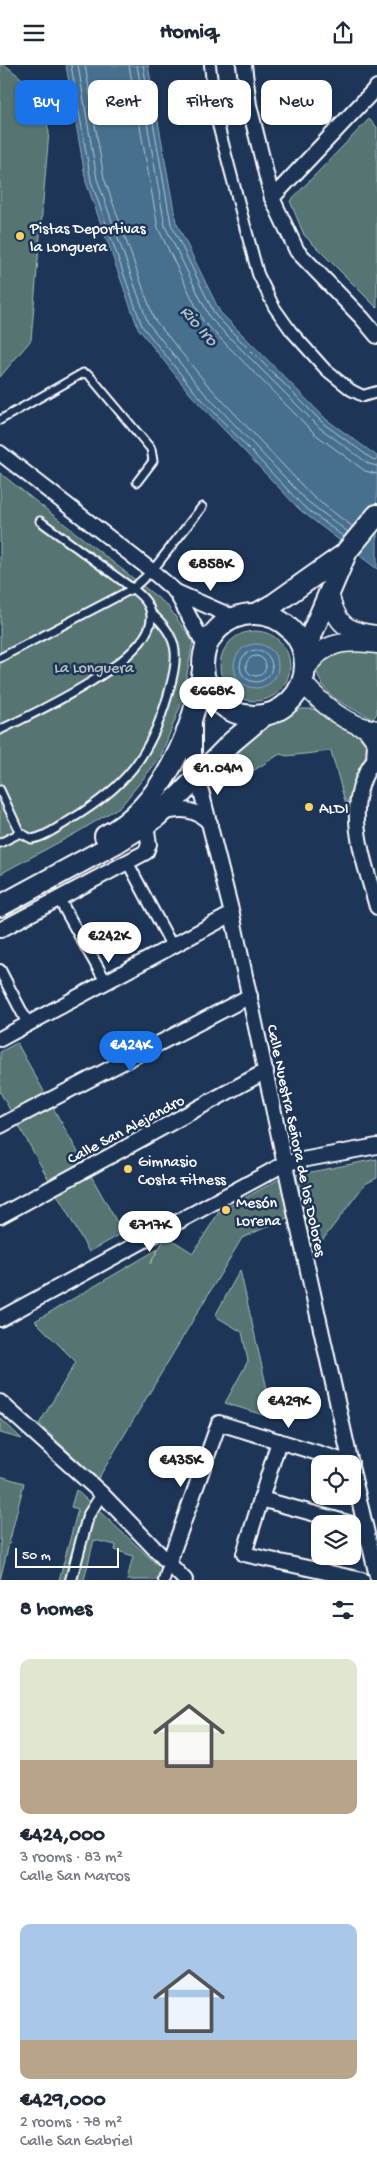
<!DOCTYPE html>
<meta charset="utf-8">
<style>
body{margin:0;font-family:"Gochi Hand",sans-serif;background:#f6f6f7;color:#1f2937;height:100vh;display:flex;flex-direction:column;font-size:19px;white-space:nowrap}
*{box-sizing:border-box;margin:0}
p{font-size:16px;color:#747a83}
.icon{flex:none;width:28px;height:28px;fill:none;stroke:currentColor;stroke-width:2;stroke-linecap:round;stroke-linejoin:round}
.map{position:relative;height:1515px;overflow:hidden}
.side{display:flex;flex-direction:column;background:#fff;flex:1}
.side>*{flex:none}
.top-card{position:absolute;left:15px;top:15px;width:348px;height:45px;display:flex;gap:10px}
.tools{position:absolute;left:311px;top:1390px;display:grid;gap:10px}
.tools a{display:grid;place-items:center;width:50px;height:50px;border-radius:10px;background:#fff;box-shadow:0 1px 4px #0004;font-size:25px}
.scale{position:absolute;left:15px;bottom:12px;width:104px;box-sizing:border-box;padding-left:5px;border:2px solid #fff;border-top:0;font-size:14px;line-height:18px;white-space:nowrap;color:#fff;-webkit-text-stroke:4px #1d3557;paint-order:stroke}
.price{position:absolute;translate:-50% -42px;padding:0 11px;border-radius:18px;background:#fff;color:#222;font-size:16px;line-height:32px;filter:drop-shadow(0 1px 2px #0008)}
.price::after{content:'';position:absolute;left:50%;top:30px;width:15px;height:11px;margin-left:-8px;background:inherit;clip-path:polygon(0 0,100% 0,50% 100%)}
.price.selected{background:#1a73e8;color:#fff}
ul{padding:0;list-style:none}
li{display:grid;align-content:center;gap:10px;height:265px;padding:0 20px}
li span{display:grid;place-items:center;height:155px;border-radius:10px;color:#555}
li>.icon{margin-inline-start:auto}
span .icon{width:90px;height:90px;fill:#fffc;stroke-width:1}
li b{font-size:21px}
h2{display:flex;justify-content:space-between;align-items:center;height:60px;padding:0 20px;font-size:21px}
.chip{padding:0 18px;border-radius:10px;background:#fff;box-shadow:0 1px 4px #0004;font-size:18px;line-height:45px}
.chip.selected{background:#1a73e8;color:#fff}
header{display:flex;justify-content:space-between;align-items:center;height:65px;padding:0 20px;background:#fff;font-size:22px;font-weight:700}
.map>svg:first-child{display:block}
.green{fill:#567472;stroke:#aabab8}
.water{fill:#46708e;stroke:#90a9bb}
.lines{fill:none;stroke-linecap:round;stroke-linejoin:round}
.shore{stroke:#b5c6d2;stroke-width:1}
.service-casing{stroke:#fff;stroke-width:11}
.pedestrian-casing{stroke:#fff;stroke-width:14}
.minor-casing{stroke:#fff;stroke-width:18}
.tertiary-casing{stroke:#fff;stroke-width:21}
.secondary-casing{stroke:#fff;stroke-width:24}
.service{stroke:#1d3557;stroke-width:7}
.pedestrian{stroke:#1d3557;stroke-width:10}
.minor{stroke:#1d3557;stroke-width:14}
.tertiary{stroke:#1d3557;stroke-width:18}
.secondary{stroke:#1d3557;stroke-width:20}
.poi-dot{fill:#ffd166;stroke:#1d3557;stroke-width:2}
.labels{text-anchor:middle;stroke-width:5;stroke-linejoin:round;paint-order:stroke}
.poi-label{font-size:16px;fill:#fff;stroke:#1d3557;text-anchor:start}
.park-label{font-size:16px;fill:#b3c0c0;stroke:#1d3557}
.street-label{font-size:16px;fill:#fff;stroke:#1d3557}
.water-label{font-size:18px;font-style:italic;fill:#acbfcc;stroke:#1d3557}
</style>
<header><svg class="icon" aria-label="menu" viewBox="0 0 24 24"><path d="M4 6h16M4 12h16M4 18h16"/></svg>Homiq<svg class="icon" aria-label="share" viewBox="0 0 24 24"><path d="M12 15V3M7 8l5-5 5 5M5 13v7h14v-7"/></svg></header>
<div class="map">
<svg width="377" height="1515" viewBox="0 0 377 1515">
<rect width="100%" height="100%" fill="#1d3557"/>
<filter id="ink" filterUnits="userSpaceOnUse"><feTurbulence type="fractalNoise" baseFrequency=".02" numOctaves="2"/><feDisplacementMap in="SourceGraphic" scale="10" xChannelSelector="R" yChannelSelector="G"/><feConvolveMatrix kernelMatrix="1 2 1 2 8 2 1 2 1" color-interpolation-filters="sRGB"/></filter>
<g filter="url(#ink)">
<g class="green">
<polygon points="0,0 5,0 40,28 49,67 31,275 0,312"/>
<polygon points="369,54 377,62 377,243 304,170 290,136"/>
<polygon points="0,408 167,540 193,576 182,637 160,693 121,741 78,767 0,809"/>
<circle cx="255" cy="601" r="35"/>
<path d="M343,582L377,583V648L373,654C348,641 321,633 316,602L327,589Z"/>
<path d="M300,644H313L366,673L369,687L346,740L331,686L287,691L280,689L235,717L220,701C244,677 269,659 300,644Z"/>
<polygon points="17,978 123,1168 89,1187 0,1027 0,987"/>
<polygon points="377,1094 377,1113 365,1119 312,1189 296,1110"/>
<polygon points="283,1112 291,1151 242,1173 98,1414 39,1359 76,1297 35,1256 158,1184 150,1199 166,1171 193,1188 219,1147"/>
<polygon points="240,1205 272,1346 263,1350 225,1338 248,1296 242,1267 215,1251"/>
<polygon points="0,1353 22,1374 0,1368"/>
<polygon points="0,1411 24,1418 0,1515"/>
<polygon points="76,1425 172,1513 171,1515 127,1515 133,1491 115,1485 116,1480 94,1475 84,1515 59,1515 78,1444 71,1442"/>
</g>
<g class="water">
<polygon points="66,0 148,0 176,157 220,247 327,355 377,391 377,504 300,445 191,330 138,263 86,117"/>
<circle cx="256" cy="601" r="22"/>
</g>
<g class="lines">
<g class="shore">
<polyline points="71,0 91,116 142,261 195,327 303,441 344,472"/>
<polyline points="78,0 97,114 148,258 200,323 307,436 348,467"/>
<polyline points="85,0 104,113 154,254 206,318 312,431 353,462"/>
<polyline points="129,0 158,163 203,256 315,369 365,406 377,409"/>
<polyline points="137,0 165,161 210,253 320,363 369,399 377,401"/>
<polyline points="143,0 171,159 215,250 324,359 372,394 377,395"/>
<circle cx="256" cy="601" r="16"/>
<circle cx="256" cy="601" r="10"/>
</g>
<g class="service-casing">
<g id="service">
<polyline points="0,355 83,308 89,310 151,384 153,396 137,417"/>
<polyline points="0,593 132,524 152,506 202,442"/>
<path d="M0,665C31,649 174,587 148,540C142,528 124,518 114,510C89,492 65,474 40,456"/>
<path d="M0,725L20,768L32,774C45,772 58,762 70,755C125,722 150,692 168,630C178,594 182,574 151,548"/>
<polyline points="0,778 20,768"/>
</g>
</g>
<g class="pedestrian-casing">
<g id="pedestrian">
<polyline points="210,0 216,52 242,150 258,209 274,242 291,266 326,305 351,325 363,331 377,327"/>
<polyline points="128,798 172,881"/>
<polyline points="59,834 106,917"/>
<polyline points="0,905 28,959"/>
<polyline points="71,1515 88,1451 102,1429"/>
<polyline points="164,1515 169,1497"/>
</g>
</g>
<g class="minor-casing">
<g id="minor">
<polyline points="244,0 249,40 272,133 297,186 362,253 377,271"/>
<polyline points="272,133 377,22"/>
<polyline points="0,388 152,506 176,527 235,553"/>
<polyline points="176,527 206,583"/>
<polyline points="194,660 194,698 232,849 298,1161 351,1399"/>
<polyline points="364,663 375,678 374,696"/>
<path d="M377,692C339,736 364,794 377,842"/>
<path d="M161,748C182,743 195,743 210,758"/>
<polyline points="0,865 146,787 149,779 146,759"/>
<polyline points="0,974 232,849"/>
<polyline points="0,1061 250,931"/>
<polyline points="0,1151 266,1006"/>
<polyline points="0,1254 286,1098 377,1081"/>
<polyline points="0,1337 102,1429 185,1515"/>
<polyline points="279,1376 244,1489 362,1515"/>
<polyline points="352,1405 377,1511"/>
<polyline points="261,1434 352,1459"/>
<polyline points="169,1497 219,1358 351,1398"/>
</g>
</g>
<g class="tertiary-casing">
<g id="tertiary">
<path d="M329,528C337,559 344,566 377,570"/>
<path d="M306,604C322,576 347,575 377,579"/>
<path d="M303,618C323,640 346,661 377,665"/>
</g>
</g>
<g class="secondary-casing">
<g id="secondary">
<polyline points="256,549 274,539 346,488"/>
<circle cx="254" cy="600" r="51"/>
<polyline points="304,587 347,486 377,450"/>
<path d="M105,771C162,742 194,665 203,605"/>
<polyline points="0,841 116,778 155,753 182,728 232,677 263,651"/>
</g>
</g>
<use href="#service" class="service"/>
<use href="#pedestrian" class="pedestrian"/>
<use href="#minor" class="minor"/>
<use href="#tertiary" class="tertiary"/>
<use href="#secondary" class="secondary"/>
</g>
</g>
<g class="poi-dot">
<circle cx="20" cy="171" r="5"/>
<circle cx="309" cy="742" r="5"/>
<circle cx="128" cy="1104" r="5"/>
<circle cx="226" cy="1145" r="5"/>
</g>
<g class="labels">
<g class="poi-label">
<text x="30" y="168">Pistas Deportivas<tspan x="30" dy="18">la Longuera</tspan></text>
<text x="319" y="748">ALDI</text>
<text x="138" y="1101">Gimnasio<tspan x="138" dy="18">Costa Fitness</tspan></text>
<text x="236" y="1142">Mesón<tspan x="236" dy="18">Lorena</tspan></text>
</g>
<g class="park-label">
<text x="94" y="607">La Longuera</text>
</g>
<g class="street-label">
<text transform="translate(125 1063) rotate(-28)" y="6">Calle San Alejandro</text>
<text transform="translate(298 1075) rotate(78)" y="6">Calle Nuestra Señora de los Dolores</text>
</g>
<g class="water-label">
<text transform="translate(200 260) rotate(49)" y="6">Rio Iro</text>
</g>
</g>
</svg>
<div class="tools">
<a><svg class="icon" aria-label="locate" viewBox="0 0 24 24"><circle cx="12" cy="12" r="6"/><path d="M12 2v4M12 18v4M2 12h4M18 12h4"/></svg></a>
<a><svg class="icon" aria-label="layers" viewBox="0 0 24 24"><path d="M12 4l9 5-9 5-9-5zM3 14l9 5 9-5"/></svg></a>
</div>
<div class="scale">50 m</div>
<b class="price" style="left:211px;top:527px">€858K</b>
<b class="price" style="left:212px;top:654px">€668K</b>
<b class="price" style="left:218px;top:731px">€1.04M</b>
<b class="price" style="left:109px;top:899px">€242K</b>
<b class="price selected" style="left:131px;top:1008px">€424K</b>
<b class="price" style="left:150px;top:1188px">€717K</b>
<b class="price" style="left:289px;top:1364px">€429K</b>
<b class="price" style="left:181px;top:1423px">€435K</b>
<div class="top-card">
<a class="chip selected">Buy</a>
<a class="chip">Rent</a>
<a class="chip">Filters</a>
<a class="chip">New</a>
</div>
</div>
<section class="side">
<h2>8 homes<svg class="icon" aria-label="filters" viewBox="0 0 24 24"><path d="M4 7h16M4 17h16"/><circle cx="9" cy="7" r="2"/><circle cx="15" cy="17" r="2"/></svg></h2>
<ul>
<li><span style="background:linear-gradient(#dfe7d0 65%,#b9a48a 0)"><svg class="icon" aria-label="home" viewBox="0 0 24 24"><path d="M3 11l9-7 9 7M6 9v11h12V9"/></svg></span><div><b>€424,000</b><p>3 rooms · 83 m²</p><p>Calle San Marcos</p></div></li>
<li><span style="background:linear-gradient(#a9c7e8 75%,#b9a48a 0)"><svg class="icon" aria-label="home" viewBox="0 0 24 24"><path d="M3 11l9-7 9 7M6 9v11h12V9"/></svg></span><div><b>€429,000</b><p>2 rooms · 78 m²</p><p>Calle San Gabriel</p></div></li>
</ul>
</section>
